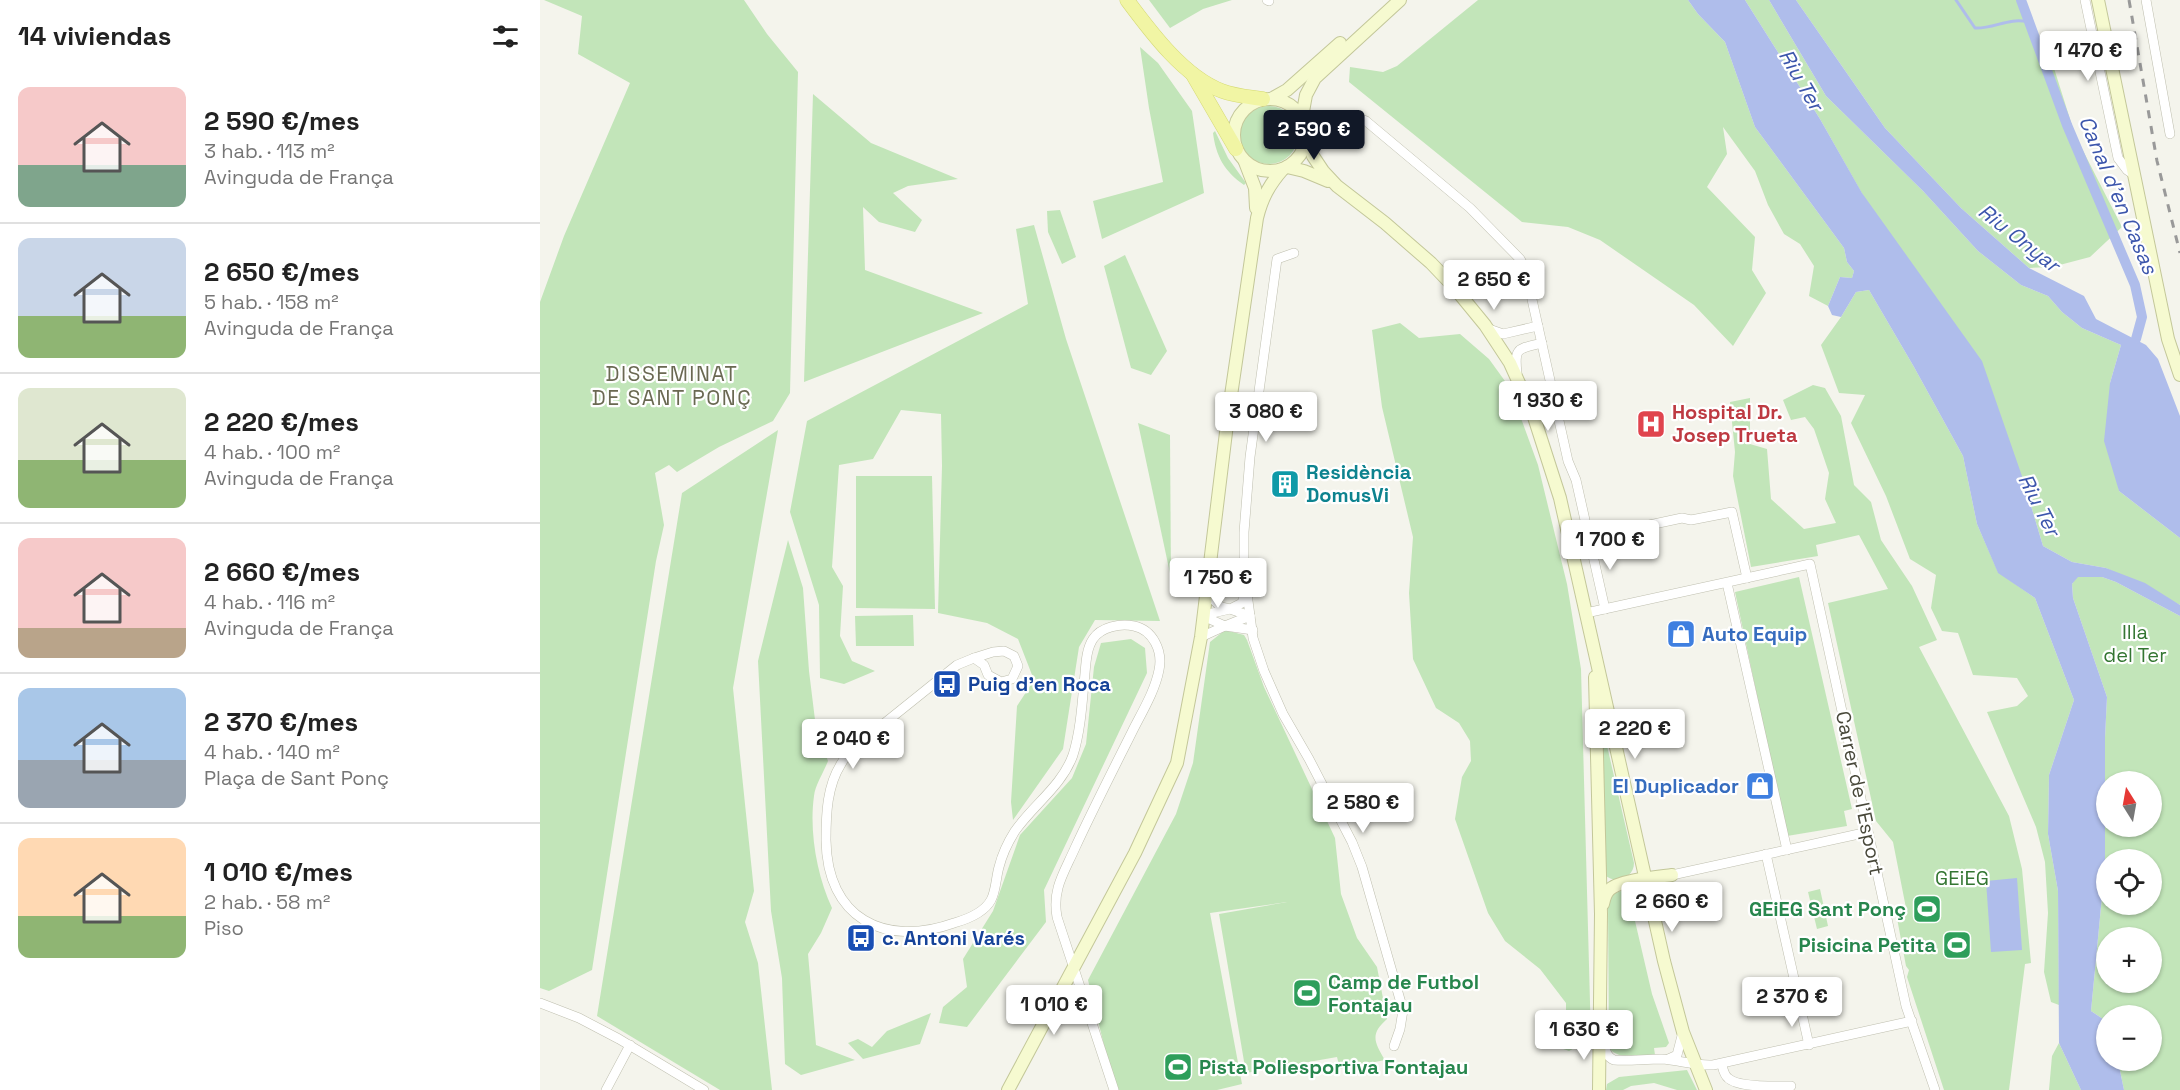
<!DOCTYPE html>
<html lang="es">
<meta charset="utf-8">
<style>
body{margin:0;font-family:"Space Grotesk",sans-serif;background:#f6f6f6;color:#222;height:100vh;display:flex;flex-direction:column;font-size:22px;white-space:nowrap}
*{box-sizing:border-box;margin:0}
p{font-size:20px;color:#767676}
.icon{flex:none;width:33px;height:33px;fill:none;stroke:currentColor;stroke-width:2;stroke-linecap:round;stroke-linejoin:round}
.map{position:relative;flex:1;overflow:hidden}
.details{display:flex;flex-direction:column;background:#fff;width:540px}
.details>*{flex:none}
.needle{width:39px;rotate:349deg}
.tools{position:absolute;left:1556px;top:771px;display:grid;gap:12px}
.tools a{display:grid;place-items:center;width:66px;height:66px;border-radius:50%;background:#fff;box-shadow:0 2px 4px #0004;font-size:30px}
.price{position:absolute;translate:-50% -51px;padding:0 14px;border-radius:6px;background:#fff;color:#222;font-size:20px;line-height:39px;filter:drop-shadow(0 2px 3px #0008)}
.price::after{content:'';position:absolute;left:50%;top:36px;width:18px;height:14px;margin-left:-9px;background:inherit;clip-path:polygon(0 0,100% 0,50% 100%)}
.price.active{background:#111827;color:#fff}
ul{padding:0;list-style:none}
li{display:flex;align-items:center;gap:18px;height:150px;padding:0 18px}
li+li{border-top:2px solid #e0e0e0}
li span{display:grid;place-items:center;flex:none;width:168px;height:120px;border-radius:12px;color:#555}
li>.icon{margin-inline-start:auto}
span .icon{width:72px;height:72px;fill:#fffc;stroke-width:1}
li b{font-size:26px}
h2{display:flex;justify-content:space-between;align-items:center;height:72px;padding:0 18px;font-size:26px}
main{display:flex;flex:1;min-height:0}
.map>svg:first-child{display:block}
.green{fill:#c2e5b9;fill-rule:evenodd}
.water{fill:#afbdeb}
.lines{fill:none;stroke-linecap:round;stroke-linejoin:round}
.stream{stroke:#afbdeb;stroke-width:3}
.canal{stroke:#afbdeb;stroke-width:10}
.street-casing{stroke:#bfbfaf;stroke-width:10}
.secondary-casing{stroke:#c3c799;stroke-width:14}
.primary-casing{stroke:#d5da74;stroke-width:15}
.street{stroke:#fff;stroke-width:9}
.secondary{stroke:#f6fad0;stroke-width:12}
.primary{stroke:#f1f5a4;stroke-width:14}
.rail{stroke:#999;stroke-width:3;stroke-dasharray:8 8;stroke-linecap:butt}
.labels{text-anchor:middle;stroke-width:4.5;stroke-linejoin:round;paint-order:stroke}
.health-label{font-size:20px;font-weight:bold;fill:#be3a42;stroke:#fff;text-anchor:start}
.culture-label{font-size:20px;font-weight:bold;fill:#0d838f;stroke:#fff;text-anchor:start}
.park-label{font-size:20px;fill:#347632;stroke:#fff}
.shop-label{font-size:20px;font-weight:bold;fill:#366cbe;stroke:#fff;text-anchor:start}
.transit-label{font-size:20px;font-weight:bold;fill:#164399;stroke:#fff;text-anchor:start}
.street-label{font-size:20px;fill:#48483a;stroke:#fff}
.leisure-label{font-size:20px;font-weight:bold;fill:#27864d;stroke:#fff;text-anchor:end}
.water-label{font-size:21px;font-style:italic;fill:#3c56ac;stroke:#fff}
.neighbourhood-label{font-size:21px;letter-spacing:1.5px;fill:#6a6952;stroke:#fff}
</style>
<main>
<section class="details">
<h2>14 viviendas<svg class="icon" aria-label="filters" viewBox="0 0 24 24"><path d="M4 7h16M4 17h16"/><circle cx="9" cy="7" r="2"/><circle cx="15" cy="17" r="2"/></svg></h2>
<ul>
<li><span style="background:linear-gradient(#f6c9c9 65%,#7fa58c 0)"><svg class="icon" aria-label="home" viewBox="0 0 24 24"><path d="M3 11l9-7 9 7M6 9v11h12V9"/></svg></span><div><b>2 590 €/mes</b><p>3 hab. · 113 m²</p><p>Avinguda de França</p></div></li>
<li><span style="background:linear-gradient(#c9d6e8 65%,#8fb573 0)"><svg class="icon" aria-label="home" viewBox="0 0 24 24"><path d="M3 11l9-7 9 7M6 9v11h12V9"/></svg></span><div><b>2 650 €/mes</b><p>5 hab. · 158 m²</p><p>Avinguda de França</p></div></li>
<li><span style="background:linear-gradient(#dfe7d0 60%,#8fb573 0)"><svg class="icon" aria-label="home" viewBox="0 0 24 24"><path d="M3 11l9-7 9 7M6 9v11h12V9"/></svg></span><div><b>2 220 €/mes</b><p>4 hab. · 100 m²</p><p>Avinguda de França</p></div></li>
<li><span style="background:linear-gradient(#f6c9c9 75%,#b9a48a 0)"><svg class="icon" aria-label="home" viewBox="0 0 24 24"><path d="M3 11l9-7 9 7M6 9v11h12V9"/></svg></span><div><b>2 660 €/mes</b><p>4 hab. · 116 m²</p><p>Avinguda de França</p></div></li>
<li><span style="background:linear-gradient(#a9c7e8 60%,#9aa5b1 0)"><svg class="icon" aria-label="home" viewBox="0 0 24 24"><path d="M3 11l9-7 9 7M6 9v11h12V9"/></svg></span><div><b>2 370 €/mes</b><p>4 hab. · 140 m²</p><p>Plaça de Sant Ponç</p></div></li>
<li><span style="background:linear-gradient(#ffd9b3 65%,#8fb573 0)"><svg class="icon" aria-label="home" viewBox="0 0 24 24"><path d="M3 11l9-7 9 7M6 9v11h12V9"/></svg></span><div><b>1 010 €/mes</b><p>2 hab. · 58 m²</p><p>Piso</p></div></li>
</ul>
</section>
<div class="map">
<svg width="1640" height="1090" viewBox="0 0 1640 1090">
<rect width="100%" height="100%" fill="#f4f4ec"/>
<g class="green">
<polygon points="4,0 204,0 227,34 258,72 250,393 233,421 179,447 137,472 129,465 115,473 124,525 116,561 52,970 9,991 0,988 0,302 24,236 90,83 38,54 42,16"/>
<polygon points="609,0 692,0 663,9 630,28"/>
<polygon points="938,0 1148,0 1158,14 1185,42 1215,127 1304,248 1307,262 1314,271 1312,278 1300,277 1288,306 1269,296 1274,266 1260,244 1244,234 1228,205 1215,171 1183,127 1187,154 1167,187 1215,237 1212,270 1226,293 1193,346 1154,305 1060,240 1028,227 982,222 809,82 810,67 843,72 857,66"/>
<polygon points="1205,0 1229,0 1286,96 1383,191 1438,251 1481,285 1508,296 1522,312 1542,328 1581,345 1570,383 1579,491 1640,538 1640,605 1566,568 1532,562 1503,546 1483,479 1280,119"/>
<polygon points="1256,0 1485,0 1489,15 1513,65 1535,135 1582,227 1550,257 1512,267 1489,268 1421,208 1345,128"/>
<polygon points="600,47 618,63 652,111 664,193 562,239 553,201 623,182 609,108"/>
<polygon points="273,94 331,143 418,179 368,186 353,193 382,220 375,232 339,222 323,207 325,270 443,313 264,382"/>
<circle cx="729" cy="135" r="29"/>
<path d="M675,131L688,158L706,183L704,185C684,171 676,156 673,133Z"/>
<polygon points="520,210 536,257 522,264 508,232 507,211"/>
<polygon points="494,225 526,339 620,621 555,620 539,647 523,749 473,820 471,802 477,706 494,680 478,639 447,623 398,613 402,466 401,414 361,410 333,459 299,465 292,567 303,586 300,636 312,661 335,671 304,684 280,678 279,605 250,512 267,421 488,304 476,229"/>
<polygon points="585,255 627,351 611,375 591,368 564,266"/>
<polygon points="1329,290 1374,367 1423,456 1437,524 1458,572 1495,598 1534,700 1509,775 1508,834 1518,891 1519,1005 1511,1002 1504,972 1508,913 1505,862 1496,827 1447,712 1477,706 1488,696 1477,678 1433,675 1418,633 1402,631 1391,608 1396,575 1370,559 1346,496 1311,423 1325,395 1299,393 1281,345 1301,317 1316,292"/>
<polygon points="860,323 879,338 920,334 949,359 970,388 998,465 1027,584 1041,669 1051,1039 1029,1051 1015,1046 1026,1020 1026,1003 1000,969 965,941 948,913 915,819 922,777 931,761 930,741 919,723 896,708 873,659 869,593 873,537 842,407 832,330"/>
<polygon points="1273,385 1285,388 1301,416 1314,485 1331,502 1341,540 1372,586 1397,640 1379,647 1469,816 1482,869 1491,963 1485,964 1469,1090 1404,1090 1367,977 1369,970 1366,966 1356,913 1366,908 1353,842 1336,821 1288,603 1348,589 1319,535 1276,545 1278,556 1211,567 1193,476 1195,452 1190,402 1210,398 1210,444 1227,449 1231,499 1264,529 1296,523 1285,499 1289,473 1274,429 1265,417 1251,420 1243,400"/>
<polygon points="598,423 630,435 631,578"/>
<polygon points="238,430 193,688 214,891 205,922 218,963 232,1090 180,1090 57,1016 142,493"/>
<polygon points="316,476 392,476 395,609 316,608"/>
<path d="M248,540L263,588L269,671L276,728L288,761C284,772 275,785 274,796C269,832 277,876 292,908L281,933L268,954L276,1045L315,1060L261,1075L245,1064L242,978L231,911L218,661Z"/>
<polygon points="1259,577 1312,809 1304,811 1307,826 1247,836 1195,592"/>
<path d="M1537,577H1562L1576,582L1640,616V1090H1584L1578,1061L1611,1060V1016H1566V1021L1551,1011L1565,865V738L1567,697L1533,598L1532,584ZM1566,782H1611V826H1566ZM1566,860H1611V904H1566ZM1566,938H1611V982H1566Z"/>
<polygon points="373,615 374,646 316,646 315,616"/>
<path d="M685,630L704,635L707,640L724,687L795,838L801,894L817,938L837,967L847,1019C830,1034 834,1042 845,1060L800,1069L797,1057L706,1073L679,914L747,902L670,913L702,1084L677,1090H575L548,980L636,814L653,763L670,642Z"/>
<polygon points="591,639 605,648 607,673 504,890 506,922 427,1027 399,1023 403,1007 427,987 423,959 453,911 480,835 532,778 546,744 554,667 561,643"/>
<path d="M1065,737L1094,863C1094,878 1075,885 1065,875L1062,830L1063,738Z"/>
<polygon points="1280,889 1288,926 1277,929 1268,892"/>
<path d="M1081,891H1088L1112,994L1129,1043L1126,1047L1114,1048L1115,1055C1100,1055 1079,1061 1069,1048L1068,902L1073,894Z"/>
<polygon points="391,1013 380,1044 323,1059 308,1043 318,1039 332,1047 347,1031"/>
<polygon points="1519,1043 1541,1090 1509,1090 1512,1056"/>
<polygon points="1147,1070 1157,1090 1137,1090 1114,1083 1091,1086 1083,1090 1066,1090 1067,1084 1079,1077"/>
</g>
<g class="water">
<polygon points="1148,0 1205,0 1280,119 1322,193 1442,361 1483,479 1503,546 1532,562 1566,568 1605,583 1640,605 1640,616 1576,582 1562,577 1538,577 1532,584 1533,598 1567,697 1565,738 1565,865 1551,1011 1566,1021 1566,1060 1578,1061 1584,1090 1541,1090 1519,1043 1518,891 1508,834 1509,775 1534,700 1495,598 1458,573 1437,524 1423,456 1374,367 1329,290 1316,292 1301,317 1292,315 1288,306 1300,277 1312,278 1314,271 1307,262 1304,248 1215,127 1185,42 1158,14"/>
<polygon points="1229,0 1256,0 1345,128 1421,208 1489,268 1544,296 1556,319 1606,345 1618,359 1640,416 1640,538 1579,491 1564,441 1570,383 1581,345 1542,328 1522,312 1508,296 1481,285 1438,251 1383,191 1286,96"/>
<polygon points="1477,878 1482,950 1451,952 1446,881"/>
</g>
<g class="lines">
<path class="stream" d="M1416,0L1435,28C1454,29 1469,17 1488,22"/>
<polyline class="canal" points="1481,0 1527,125 1595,285 1602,317 1596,339"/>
<g class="street-casing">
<g id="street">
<polyline points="727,0 729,1"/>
<polyline points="1545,0 1578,158 1587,170 1593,174"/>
<polyline points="1606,0 1630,134"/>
<polyline points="766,127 813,116 826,121 930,208 980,259 985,268 1028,461 1036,480 1065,609"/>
<polyline points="754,253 737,259 710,457 704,532 704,571 713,638 724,671 743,714 769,759 812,842 822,867 863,1010 860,1029 854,1046"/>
<polyline points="949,329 963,334 998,326"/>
<path d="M977,373C974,347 978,349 1002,343"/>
<polyline points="1049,538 1142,518 1151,520 1192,512 1207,578"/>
<polyline points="1187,583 1247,850"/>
<polyline points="665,592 681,607 690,609 702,603 706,591"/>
<polyline points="1046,613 1270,564 1366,1006 1395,1090"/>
<polyline points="664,615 690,609 710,616"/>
<polyline points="663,616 685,626 710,616"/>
<polyline points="661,637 685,626 713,630"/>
<polygon points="464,651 474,656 478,666 472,679 461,682 448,675 444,665 434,658 453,652"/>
<path d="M434,658L417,665C393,684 370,703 346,722C331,734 311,746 301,764C287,786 286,814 286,840C287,918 344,948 414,923C428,919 444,913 451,900C456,891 456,877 459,867C462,855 468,842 475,831C493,805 522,786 533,755C540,733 542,706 544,683C546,669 545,651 553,639C561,627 580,623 594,626C613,630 623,651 619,670C615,691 602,712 592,732C573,770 553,809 535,848C524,873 512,889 517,917L574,1090"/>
<polyline points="1226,854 1269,1045"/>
<polyline points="1132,875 1328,832"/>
<polyline points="0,1003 39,1018 79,1039 164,1090"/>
<path d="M1062,1041C1065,1048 1066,1057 1074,1060C1090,1061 1105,1059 1121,1059C1139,1060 1155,1066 1173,1065L1372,1021"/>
<polyline points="1128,1059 1137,1055 1143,1032"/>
<path d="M1182,1065C1183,1069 1184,1075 1188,1078C1198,1088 1236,1086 1251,1086"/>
<polyline points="66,1090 90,1045"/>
</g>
</g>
<g class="secondary-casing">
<g id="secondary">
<polyline points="1558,0 1628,339 1640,375"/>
<circle cx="730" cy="135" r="36"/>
<polyline points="731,99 747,90 800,43"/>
<polyline points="762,117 766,95 775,78 860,0"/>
<polyline points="766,135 773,156 783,171 797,186 845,223 891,263 913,286 945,325 970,363 993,414 1020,498 1124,961 1143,1032 1166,1090"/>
<polyline points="705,162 715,188 716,208"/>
<polyline points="747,167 764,171 788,181"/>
<polyline points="1055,677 1061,914 1059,1090"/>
<path d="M1063,904C1064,899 1065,894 1069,890C1078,880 1117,877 1132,875"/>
<path d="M468,1090L595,853L637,763L661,637L688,416L717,218C722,198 729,185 743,169"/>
</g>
</g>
<g class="primary-casing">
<g id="primary">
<path d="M587,0C610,31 644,77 682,91C695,96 710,97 723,99"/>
<polyline points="653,75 696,149"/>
</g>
</g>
<use href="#street" class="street"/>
<use href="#secondary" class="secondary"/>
<use href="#primary" class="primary"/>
<polyline class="rail" points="1589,0 1617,161 1640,253"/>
</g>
<defs>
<g id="hospital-square" transform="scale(1.5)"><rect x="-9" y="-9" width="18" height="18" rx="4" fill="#e0444e" stroke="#fff"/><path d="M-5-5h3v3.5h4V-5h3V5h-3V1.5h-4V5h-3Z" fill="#fff"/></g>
<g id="building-square" transform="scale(1.5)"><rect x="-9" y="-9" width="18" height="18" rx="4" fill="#0f9aa8" stroke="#fff"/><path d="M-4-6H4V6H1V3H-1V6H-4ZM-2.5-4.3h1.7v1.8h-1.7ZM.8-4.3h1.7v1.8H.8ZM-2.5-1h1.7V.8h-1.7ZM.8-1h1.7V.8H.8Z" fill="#fff"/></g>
<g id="shop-square" transform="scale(1.5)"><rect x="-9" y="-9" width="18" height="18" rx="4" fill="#3f7fe0" stroke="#fff"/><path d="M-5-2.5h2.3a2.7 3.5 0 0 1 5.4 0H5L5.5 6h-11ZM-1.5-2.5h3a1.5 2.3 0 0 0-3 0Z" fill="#fff"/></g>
<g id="bus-square" transform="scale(1.5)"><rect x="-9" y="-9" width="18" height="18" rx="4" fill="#1a4fb4" stroke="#fff"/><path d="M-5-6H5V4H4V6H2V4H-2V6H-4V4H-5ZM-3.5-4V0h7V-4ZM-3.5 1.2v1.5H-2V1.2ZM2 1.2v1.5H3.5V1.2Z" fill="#fff"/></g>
<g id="stadium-square" transform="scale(1.5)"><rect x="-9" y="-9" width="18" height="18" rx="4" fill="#2e9e5b" stroke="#fff"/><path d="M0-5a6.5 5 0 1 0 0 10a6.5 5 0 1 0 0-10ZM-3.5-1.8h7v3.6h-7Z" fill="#fff"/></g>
</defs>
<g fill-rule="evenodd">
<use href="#hospital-square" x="1111" y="424"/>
<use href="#building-square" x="745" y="484"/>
<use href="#shop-square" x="1141" y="634"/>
<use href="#bus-square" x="407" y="684"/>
<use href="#shop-square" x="1220" y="786"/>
<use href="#stadium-square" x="1387" y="909"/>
<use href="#bus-square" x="321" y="938"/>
<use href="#stadium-square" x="1417" y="945"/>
<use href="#stadium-square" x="767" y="993"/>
<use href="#stadium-square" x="638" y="1067"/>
</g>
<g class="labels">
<g class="health-label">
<text x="1132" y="419">Hospital Dr.<tspan x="1132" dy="23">Josep Trueta</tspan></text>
</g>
<g class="culture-label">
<text x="766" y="479">Residència<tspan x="766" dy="23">DomusVi</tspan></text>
</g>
<g class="park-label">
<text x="1595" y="639">Illa<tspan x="1595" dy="23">del Ter</tspan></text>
<text x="1422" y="885">GEiEG</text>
</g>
<g class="shop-label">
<text x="1162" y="641">Auto Equip</text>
<text x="1199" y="793" text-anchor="end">El Duplicador</text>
</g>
<g class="transit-label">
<text x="428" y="691">Puig d'en Roca</text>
<text x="342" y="945">c. Antoni Varés</text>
</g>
<g class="street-label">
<text transform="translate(1320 793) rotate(78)" y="7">Carrer de l'Esport</text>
</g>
<g class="leisure-label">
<text x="1366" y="916">GEiEG Sant Ponç</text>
<text x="1396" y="952">Pisicina Petita</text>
<text x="788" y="989" text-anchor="start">Camp de Futbol<tspan x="788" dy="23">Fontajau</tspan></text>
<text x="659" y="1074" text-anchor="start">Pista Poliesportiva Fontajau</text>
</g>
<g class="water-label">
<text transform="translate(1261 80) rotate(60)" y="7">Riu Ter</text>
<text transform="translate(1578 195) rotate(67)" y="7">Canal d'en Casas</text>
<text transform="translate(1479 238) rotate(38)" y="7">Riu Onyar</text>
<text transform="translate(1499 505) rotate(63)" y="7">Riu Ter</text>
</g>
<g class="neighbourhood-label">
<text x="132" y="381">DISSEMINAT<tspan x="132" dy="24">DE SANT PONÇ</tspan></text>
</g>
</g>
</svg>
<div class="tools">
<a><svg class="needle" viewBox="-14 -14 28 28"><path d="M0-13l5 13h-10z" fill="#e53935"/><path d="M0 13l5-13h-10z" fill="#767676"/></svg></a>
<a><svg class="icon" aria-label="locate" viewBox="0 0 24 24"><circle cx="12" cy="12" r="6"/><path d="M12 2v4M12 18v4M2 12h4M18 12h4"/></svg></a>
<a>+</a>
<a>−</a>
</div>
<b class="price" style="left:1548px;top:82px">1 470 €</b>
<b class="price active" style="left:774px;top:161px">2 590 €</b>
<b class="price" style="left:954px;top:311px">2 650 €</b>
<b class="price" style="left:1008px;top:432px">1 930 €</b>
<b class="price" style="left:726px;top:443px">3 080 €</b>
<b class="price" style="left:1070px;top:571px">1 700 €</b>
<b class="price" style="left:678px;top:609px">1 750 €</b>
<b class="price" style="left:1095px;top:760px">2 220 €</b>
<b class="price" style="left:313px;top:770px">2 040 €</b>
<b class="price" style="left:823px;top:834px">2 580 €</b>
<b class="price" style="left:1132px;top:933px">2 660 €</b>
<b class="price" style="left:1252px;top:1028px">2 370 €</b>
<b class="price" style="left:514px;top:1036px">1 010 €</b>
<b class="price" style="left:1044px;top:1061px">1 630 €</b>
</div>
</main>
